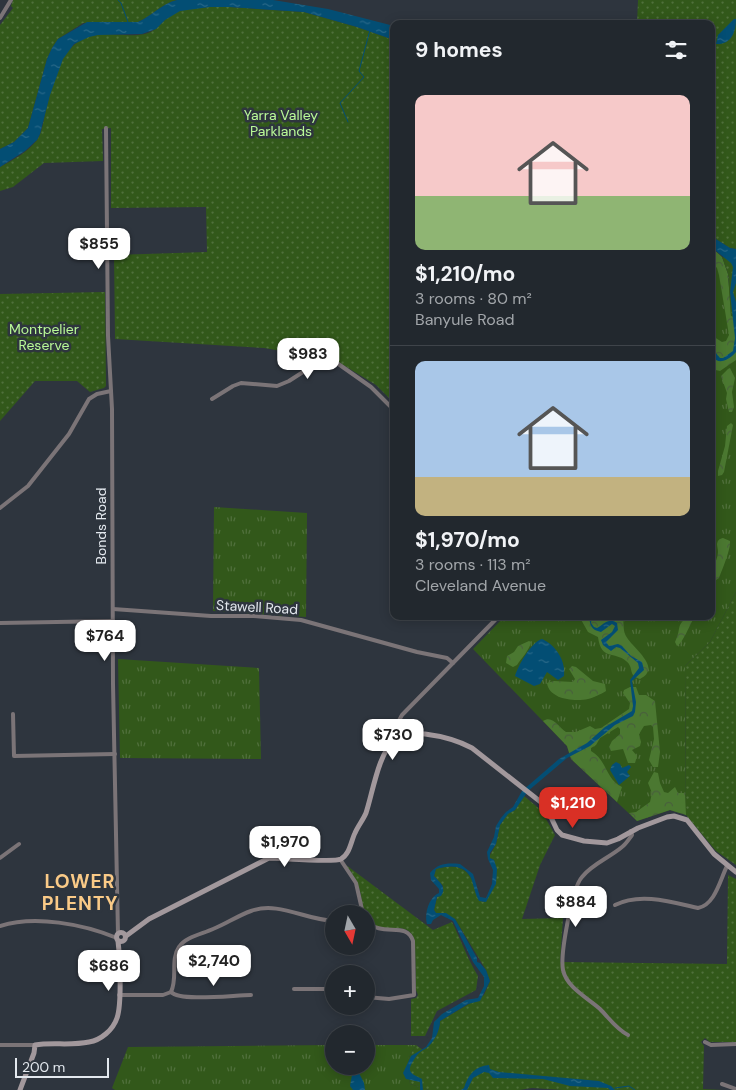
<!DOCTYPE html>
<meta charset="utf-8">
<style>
body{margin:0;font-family:"DM Sans",sans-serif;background:#2a3036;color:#f1f3f6;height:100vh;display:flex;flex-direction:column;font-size:19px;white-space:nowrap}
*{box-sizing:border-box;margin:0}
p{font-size:16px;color:#a2a6aa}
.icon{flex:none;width:28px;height:28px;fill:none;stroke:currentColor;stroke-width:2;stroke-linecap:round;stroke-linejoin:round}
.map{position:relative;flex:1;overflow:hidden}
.sheet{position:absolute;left:390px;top:20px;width:325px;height:600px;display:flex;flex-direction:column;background:#22282e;border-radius:10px;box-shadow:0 2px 12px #0003,0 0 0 1px #3f444a}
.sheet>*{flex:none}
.needle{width:32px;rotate:171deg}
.buttons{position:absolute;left:325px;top:905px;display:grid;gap:10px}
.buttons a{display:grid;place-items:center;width:50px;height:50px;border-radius:50%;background:#22282e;box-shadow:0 2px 12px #0003,0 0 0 1px #3f444a;font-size:25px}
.scale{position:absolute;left:15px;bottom:12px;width:94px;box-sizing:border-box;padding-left:5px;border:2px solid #e3e8ee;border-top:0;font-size:14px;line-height:18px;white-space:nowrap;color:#e3e8ee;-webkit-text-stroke:4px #2e353e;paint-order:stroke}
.price{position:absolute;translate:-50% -42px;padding:0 11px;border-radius:10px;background:#fff;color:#222;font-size:16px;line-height:32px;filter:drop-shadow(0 1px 2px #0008)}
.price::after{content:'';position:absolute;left:50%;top:30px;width:15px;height:11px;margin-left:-8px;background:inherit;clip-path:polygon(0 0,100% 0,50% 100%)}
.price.current{background:#d93025;color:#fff}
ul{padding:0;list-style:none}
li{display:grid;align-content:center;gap:10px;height:265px;padding:0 25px}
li+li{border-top:1px solid #3f444a}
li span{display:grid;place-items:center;height:155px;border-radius:10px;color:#555}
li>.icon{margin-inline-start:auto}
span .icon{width:90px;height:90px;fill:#fffc;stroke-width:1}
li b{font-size:21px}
h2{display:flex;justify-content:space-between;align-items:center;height:60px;padding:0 25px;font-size:21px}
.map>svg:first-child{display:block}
.grass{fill:url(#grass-tufts)}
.forest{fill:url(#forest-crowns)}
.park{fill:url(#park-dots)}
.water{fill:url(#water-ripples)}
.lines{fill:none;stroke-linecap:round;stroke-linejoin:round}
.stream{stroke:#034e74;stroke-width:1}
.street{stroke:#7b7477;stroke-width:4}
.secondary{stroke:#a2989c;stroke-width:5}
.labels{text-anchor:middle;stroke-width:5;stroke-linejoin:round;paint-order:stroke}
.park-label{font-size:14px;fill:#b9f997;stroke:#2e353e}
.street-label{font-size:14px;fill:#e3e8ee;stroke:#2e353e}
.district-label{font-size:19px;font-weight:bold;letter-spacing:1px;fill:#faca87;stroke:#2e353e}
</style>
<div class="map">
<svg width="736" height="1090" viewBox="0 0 736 1090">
<defs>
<pattern id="grass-tufts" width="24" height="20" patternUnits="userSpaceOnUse" patternTransform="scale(1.25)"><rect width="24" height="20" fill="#32581a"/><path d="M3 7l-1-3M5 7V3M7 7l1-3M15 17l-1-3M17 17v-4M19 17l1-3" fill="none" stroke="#50703c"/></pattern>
<pattern id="forest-crowns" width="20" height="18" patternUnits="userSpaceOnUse" patternTransform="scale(1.25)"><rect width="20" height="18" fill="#4b7831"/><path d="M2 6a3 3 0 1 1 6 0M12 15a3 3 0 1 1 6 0" fill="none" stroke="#485f3c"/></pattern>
<pattern id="park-dots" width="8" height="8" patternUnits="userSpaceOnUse" patternTransform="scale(1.25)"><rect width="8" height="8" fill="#32581a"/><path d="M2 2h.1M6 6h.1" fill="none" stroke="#50703c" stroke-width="1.8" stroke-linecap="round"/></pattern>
<pattern id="water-ripples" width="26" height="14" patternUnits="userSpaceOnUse" patternTransform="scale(1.25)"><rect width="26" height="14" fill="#034e74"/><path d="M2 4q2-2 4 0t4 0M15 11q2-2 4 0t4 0" fill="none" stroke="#286888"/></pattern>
</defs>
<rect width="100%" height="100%" fill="#2e353e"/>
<g class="grass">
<polygon points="711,247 722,257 736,317 736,592 710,642 685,666 686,815 670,810 637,821 571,759 567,746 473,649 505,616 711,616"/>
<polygon points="214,507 307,513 306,617 213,611"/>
<polygon points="118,659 259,668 261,759 120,758"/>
<polygon points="334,1045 334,1066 366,1066 366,1045 416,1045 408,1059 410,1084 429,1090 115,1090 112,1088 128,1047"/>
</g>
<g class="forest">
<polygon points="711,247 722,257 728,274 731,316 736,317 736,360 720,371 711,369 711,335 722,342 726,341 729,335 719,275 717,268 711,261"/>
<polygon points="730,368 735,378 732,392 734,407 732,412 729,412 726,399 727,393 721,376 728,369"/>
<polygon points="731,423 733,425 724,472 722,475 718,476 718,471 725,446 727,426"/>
<path d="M723,538L730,541C731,549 722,570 719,578L716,580L712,581C710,564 717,565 718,552C718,549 717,546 717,544C718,539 720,539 723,538Z"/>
<path d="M579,616H602L604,618C610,618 616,614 623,618C624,623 623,629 625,634C630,647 664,667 640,679C627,675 635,668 626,661C615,651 601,661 598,637L588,632Z"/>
<path d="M688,616H695C690,624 683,643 677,646L675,642C682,628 675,627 688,616Z"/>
<path d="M529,641L531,642C530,649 521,659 517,665L513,667L506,663L507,656L514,652L518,646Z"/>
<path d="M572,666L576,667L593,681L605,684L606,691C601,694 593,698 588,699C574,702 549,699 547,683L554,681L573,682L575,679L569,669Z"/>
<path d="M630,687H636L639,695H646L655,701L660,752L658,767H653L649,760L654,739L653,727L651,725L644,726L639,734L641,742L640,746L632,750L637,756L635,763H628L623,749L611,751L609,747L612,741L620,734V729L618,727L600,738L596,745L591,748V751C607,760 606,780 622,787L617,802L571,759L567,746L543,721C553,715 558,727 566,732H576L590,726L595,729L601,728L629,709L630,703L623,693L624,690Z"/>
<polygon points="654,772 658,773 660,783 664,792 668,793 675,787 678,793 685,793 686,815 670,810 637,821 629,813 636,812 650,802 652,793 648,783"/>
</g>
<g class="park">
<path d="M13,0H177C161,4 152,16 138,22L83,23L58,39L52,48L47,59L28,128L14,142L0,149V25L13,8L11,6Z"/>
<polygon points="638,0 736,0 736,249 730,248 711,236 711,24 637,24"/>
<path d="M210,7H229L304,12L357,27L394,40V403L376,385L327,355L293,353L264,348L115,339L114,255L207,252L206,207L111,208V128L102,129L103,161L44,163L13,187L0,191V167C13,160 28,152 37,140C42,133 43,123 45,114C51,90 57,53 81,40C103,28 126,40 148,33C158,30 163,19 172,14C183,8 197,8 210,7Z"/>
<polygon points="722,257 736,260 736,317 731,316 728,274"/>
<polygon points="105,292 106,386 104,388 90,392 77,381 35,381 0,421 0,294"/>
<polygon points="736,592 736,865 716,851 686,815 685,666 710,642"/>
<path d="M524,796L541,810L555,835L540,865L522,919L563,918L560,962L727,964L728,875L736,879V1042H710L705,1038L701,1042L704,1046L703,1089L723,1090H563L532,1088L519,1090H429L410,1084L408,1059L416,1045L423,1050C433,1044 439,1033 440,1021L484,995L490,981L486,970L455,919L436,913L434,910L437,897L443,886L434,876L436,869C449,865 463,864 471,878C476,888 473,894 483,902C496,885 499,882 494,860L490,858V855L496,844L500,825L508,813L515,810Z"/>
<path d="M346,865L433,930L452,922C461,940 467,958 478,976L476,990L437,1011L425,1036H411V999L416,998L418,995L416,990L415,941C408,919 390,934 375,926C360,918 364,899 358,885C356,878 350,871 346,865Z"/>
</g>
<g class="water">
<path d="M177,0H273L328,9L394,26V40L357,27L304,12L229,7H210L180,11L165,20L156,29L142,34L98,35L89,37L74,44L63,59L50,95L40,134L37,140L25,151L0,167V149L14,142L28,128L47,59L52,48L58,39L87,22H138C152,16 161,4 177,0Z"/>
<path d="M734,19H736C736,32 731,45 716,44L718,35Z"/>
<path d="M711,236L730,248L736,249V283L733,292L736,302V352C727,363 711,367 711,347L720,358H723L733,351L735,338L730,292L733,267L731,263L711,247Z"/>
<path d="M589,616H592L591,623L594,627L597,628C604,624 609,617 617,623L618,630L606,642L609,646L618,644L622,646L631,656L642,662L644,670L632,681L636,702L635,712L633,716L615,725L590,746L567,758L528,791L515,810L508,814L500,825L496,844L490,853V858L494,860L497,869L496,884L486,902L479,901C475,894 474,886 471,878C464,864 449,865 436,869L434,876C440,883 447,887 441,896L437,897L434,910L436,913H446L455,919L477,958V962L480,963L486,970L490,981L480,1001L468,1004L440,1021C440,1030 435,1040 429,1046C426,1049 422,1050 419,1053C416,1056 414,1059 412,1063C406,1073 414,1075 422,1079L423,1090H420V1082L406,1079L403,1073L411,1056L426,1047L432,1038L434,1022L442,1014L466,1000L478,998L484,986V977L473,962L453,921L441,915L433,920L431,924H427C424,914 429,897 439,893V889L431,880L430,873C439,863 447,863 460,864L473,874L480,897L486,898L492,884L493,870L488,859L487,852L494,837L496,826L501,818L506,812L513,807L522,791L559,759L587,743L605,727L632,711L633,706L630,680L639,668L638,663L620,648L616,647L611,651L603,645L601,640L612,632L615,626L612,624L601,632C591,630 590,625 589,616Z"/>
<path d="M542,639C556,645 566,661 564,676L558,680L547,672L540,684L534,686L515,676C518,666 531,642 542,639Z"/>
<polygon points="616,762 620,764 622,768 629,765 631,767 627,772 630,776 619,785 610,770 612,765"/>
<path d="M489,1065L490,1069L499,1072L599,1081L611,1086L615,1090H610L608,1088L570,1086L543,1079L493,1078L489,1073L484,1072L473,1078L467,1090H461L464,1088C468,1075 475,1066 489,1065Z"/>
<polygon points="359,1073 364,1083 365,1090 353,1090 350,1086 352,1075"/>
</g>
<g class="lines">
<g class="stream">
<polyline points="118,0 121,3 128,22"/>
<polyline points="348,122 340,103 364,77 359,71 370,30"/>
<polyline points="615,1088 629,1086 635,1090"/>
</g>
<g class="street">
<polyline points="0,18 11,0"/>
<polyline points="106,128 108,336 112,409 113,684 118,934"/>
<polyline points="212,399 233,386 241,383 277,386 289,381 320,361 328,359 337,363 371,387 394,410"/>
<polyline points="0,508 28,486 69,434 89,399 97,394 111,391"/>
<polyline points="113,609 211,616 254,616 301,620 417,652 447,658 453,663"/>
<polyline points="0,623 113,621"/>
<polyline points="13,714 14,756 115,754"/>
<polyline points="400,736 396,726 402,715 499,616"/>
<polyline points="0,858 19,844"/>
<polyline points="340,859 356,883 363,914"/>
<path d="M615,905C640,892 672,902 698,908C715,905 720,880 727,866"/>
<path d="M366,920C382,939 406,920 413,941L414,995L389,999L366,997"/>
<path d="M0,926C35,915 83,924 117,938"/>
<polyline points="294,989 334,989"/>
<path d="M171,992C181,1002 234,995 251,995"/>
<path d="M119,995H163L171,992C178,978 170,960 179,947C185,937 202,934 213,929C226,924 237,916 251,911C278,901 306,920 334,921"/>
<path d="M628,1035C616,1029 609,1018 600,1009C588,998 567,988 563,970C560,955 572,888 582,877C592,864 609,858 622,847C626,844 629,839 632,835L631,831"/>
<polyline points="705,1042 711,1045 736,1044"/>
<polyline points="0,1045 35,1045"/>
<polyline points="722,1084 736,1089"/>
</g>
<g class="secondary">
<circle cx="121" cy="937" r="4.5"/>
<path d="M126,936L149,919L269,858C282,858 333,863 341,859C350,854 351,841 355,833C358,826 363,820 366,813C373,792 378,754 395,739C403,732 415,734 425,734C441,736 457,740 472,748L542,803L549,813L557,830L562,835L584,841L607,843L618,839L638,828L667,817L674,816L687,820L714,854L736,872"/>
<path d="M20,1090L34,1053L35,1045C52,1042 71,1046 89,1042C101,1040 113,1030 117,1018C122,1004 120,958 118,941"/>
</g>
</g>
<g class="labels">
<g class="park-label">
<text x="281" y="120">Yarra Valley<tspan x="281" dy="16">Parklands</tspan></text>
<text x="44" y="334">Montpelier<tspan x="44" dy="16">Reserve</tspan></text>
</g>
<g class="street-label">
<text transform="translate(101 526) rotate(-90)" y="5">Bonds Road</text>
<text transform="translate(257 607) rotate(3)" y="5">Stawell Road</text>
</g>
<g class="district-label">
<text x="80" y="888">LOWER<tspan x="80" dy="22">PLENTY</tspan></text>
</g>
</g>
</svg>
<div class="buttons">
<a><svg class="needle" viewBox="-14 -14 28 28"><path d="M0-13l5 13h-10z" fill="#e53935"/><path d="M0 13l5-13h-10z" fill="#a2a6aa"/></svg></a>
<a>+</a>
<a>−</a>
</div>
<div class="scale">200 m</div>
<b class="price" style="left:99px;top:270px">$855</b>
<b class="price" style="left:308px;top:380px">$983</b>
<b class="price" style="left:105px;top:662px">$764</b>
<b class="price" style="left:393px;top:761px">$730</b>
<b class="price current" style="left:573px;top:829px">$1,210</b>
<b class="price" style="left:285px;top:868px">$1,970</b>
<b class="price" style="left:576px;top:928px">$884</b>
<b class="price" style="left:214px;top:987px">$2,740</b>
<b class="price" style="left:109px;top:992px">$686</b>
<section class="sheet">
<h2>9 homes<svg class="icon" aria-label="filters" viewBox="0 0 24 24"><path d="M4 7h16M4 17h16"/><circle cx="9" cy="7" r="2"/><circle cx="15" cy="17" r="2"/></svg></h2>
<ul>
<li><span style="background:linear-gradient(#f6c9c9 65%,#8fb573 0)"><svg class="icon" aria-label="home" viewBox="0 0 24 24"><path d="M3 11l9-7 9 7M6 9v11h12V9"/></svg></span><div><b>$1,210/mo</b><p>3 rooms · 80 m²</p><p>Banyule Road</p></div></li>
<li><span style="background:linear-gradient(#a9c7e8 75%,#c2b280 0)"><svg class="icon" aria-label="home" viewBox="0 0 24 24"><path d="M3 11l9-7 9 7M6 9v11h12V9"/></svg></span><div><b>$1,970/mo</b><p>3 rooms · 113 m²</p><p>Cleveland Avenue</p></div></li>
</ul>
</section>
</div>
